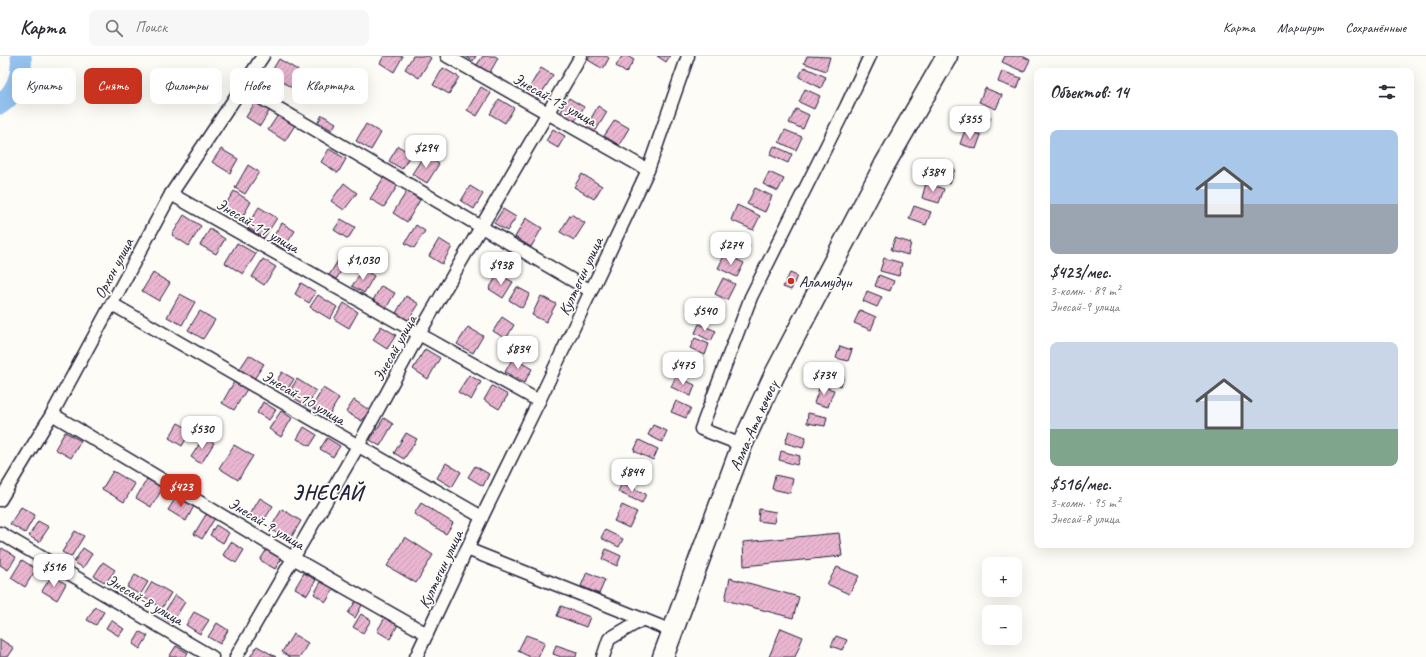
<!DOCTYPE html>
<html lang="ru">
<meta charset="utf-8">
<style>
body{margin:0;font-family:Caveat,sans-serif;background:#f7f7f7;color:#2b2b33;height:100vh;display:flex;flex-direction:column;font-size:15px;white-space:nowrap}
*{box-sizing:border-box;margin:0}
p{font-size:13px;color:#7c7c81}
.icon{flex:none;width:22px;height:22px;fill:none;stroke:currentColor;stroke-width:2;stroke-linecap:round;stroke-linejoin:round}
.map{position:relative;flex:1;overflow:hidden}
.sheet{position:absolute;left:1034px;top:12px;width:380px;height:480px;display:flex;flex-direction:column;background:#fff;border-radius:8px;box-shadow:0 4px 16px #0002}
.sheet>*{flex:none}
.banner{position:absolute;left:12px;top:12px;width:380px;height:36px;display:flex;gap:8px}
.buttons{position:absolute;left:982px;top:501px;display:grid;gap:8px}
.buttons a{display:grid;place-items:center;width:40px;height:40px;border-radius:8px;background:#fff;box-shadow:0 4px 16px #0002;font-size:20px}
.price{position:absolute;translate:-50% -34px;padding:0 9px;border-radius:8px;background:#fff;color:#222;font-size:13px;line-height:26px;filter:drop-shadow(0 1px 2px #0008)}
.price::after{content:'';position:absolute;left:50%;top:24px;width:12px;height:9px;margin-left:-6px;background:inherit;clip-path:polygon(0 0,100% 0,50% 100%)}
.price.selected{background:#c8321e;color:#fff}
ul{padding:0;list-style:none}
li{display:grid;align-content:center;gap:8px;height:212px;padding:0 16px}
li span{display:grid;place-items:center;height:124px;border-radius:8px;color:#555}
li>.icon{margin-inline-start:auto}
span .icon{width:72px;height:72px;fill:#fffc;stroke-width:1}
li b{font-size:17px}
h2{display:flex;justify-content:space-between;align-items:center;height:48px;padding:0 16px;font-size:17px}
.tag{padding:0 14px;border-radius:8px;background:#fff;box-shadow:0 4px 16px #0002;font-size:14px;line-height:36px}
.tag.selected{background:#c8321e;color:#fff}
header{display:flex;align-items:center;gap:24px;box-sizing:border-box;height:56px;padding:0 20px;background:#fff;border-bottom:1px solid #e1e1e2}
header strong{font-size:19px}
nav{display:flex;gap:22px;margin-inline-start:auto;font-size:14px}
.search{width:280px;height:36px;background:#f7f7f7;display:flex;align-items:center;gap:10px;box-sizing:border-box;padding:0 14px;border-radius:8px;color:#7c7c81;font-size:15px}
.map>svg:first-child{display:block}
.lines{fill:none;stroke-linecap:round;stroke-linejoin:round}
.river{stroke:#95c2ef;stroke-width:21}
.building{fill:url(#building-hatch);stroke:#22223b}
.street-casing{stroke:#22223b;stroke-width:15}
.primary-casing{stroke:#22223b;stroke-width:23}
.street{stroke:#fdfcf7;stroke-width:12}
.primary{stroke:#fdfcf7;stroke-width:20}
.poi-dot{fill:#c8321e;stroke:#fdfcf7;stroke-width:1.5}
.labels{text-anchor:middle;stroke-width:3.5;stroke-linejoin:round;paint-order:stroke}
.street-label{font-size:16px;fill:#22223b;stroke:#fdfcf7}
.poi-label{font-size:16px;fill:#22223b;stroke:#fdfcf7;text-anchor:start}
.district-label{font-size:20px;font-weight:bold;letter-spacing:1px;fill:#22223b;stroke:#fdfcf7}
</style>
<header>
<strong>Карта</strong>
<div class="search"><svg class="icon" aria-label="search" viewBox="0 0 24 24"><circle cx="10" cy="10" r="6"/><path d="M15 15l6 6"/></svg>Поиск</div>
<nav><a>Карта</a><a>Маршрут</a><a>Сохранённые</a></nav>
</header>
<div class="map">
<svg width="1426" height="601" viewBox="0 0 1426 601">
<defs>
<pattern id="building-hatch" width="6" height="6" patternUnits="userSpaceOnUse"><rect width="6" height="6" fill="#eab5d0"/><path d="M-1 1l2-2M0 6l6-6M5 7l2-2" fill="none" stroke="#c89bb4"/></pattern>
</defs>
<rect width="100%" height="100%" fill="#fdfcf7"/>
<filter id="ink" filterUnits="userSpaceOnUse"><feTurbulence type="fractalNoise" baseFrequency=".025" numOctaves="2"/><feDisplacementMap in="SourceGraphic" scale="8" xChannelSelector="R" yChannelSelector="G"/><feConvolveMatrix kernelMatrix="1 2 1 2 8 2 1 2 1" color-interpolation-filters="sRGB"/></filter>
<g filter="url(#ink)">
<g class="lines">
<path class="river" d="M0,48C16,38 23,18 21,0"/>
</g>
<g class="building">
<polygon points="384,0 403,0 394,16 380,7"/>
<polygon points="413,0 428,0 431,2 419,22 405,13"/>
<polygon points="465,0 476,0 473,5"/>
<polygon points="483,0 495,0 498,2 489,18 476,10"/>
<polygon points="590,0 606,0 609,2 603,13 588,4"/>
<polygon points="622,0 627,0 634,4 626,17 616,10"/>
<polygon points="657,0 670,0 666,6"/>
<polygon points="807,0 830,1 826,15 804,7"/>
<polygon points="1005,0 1022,0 1030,4 1024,16 1002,6"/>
<polygon points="279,3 301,16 292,32 270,18"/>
<polygon points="804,11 826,21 821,32 799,21"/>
<polygon points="443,12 459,21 449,38 433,29"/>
<polygon points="541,12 553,19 538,43 526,37"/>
<polygon points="1002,15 1021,22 1017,33 998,26"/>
<polygon points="481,31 491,37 477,60 467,54"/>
<polygon points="985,32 1002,39 996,53 979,46"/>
<polygon points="805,33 820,40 814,53 799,46"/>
<polygon points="569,42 584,51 573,68 559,59"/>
<polygon points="499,43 514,52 505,67 490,58"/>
<polygon points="256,45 270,54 260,70 246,61"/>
<polygon points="598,50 607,56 595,76 586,71"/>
<polygon points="796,53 809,59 803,73 789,67"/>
<polygon points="974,56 991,61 987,74 970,68"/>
<polygon points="278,59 295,69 285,85 268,74"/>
<polygon points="322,59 336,67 332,74 318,66"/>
<polygon points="615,64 629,72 619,89 604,80"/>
<polygon points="366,68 381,77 371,94 356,85"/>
<polygon points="553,73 565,80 558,92 546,85"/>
<polygon points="785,74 802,81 796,94 779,86"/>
<polygon points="965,74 981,79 976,93 960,88"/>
<polygon points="398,90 411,98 402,113 389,105"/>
<polygon points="774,90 792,98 788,107 770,99"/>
<polygon points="221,93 238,103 230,117 212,106"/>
<polygon points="329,93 346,103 338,117 321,106"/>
<polygon points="424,99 439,108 427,127 412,118"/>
<polygon points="939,108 955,113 950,128 934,122"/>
<polygon points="248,109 259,116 245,138 235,132"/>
<polygon points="769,116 784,123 778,135 763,128"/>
<polygon points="582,118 602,130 594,143 574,131"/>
<polygon points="384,121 398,129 384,151 370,143"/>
<polygon points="344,127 357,137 344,154 331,145"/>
<polygon points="926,127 944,133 939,147 922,142"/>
<polygon points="470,130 483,138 474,153 461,145"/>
<polygon points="755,132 772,140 765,156 747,148"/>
<polygon points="234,135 251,146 240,165 222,154"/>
<polygon points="407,135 420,144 407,166 393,157"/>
<polygon points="737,149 760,160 753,174 731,164"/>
<polygon points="914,150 931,156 926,169 909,163"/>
<polygon points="259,151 277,162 264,182 246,171"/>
<polygon points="503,153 516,161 507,175 494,167"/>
<polygon points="571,158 585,167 574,184 560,176"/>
<polygon points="184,159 201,170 189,190 172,179"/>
<polygon points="526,162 542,172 531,191 515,181"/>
<polygon points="341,163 355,171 348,183 334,174"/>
<polygon points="282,167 295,175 283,193 270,185"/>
<polygon points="416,169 425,175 414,192 405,187"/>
<polygon points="210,173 225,183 216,198 200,189"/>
<polygon points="729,180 750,190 745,201 724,191"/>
<polygon points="895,182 911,187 908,199 891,194"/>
<polygon points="439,183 452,191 442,208 429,200"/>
<polygon points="237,187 256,198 243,218 225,207"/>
<polygon points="342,198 349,202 335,225 328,221"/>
<polygon points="725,198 744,207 737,221 718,212"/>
<polygon points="884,202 902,207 899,220 880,215"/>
<polygon points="263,203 276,211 264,229 252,221"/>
<polygon points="363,213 374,220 364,237 352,230"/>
<polygon points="153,217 170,227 159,245 142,235"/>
<polygon points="790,217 797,220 791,234 783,231"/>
<polygon points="498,218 513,226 503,242 489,233"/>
<polygon points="879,219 894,225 890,235 875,230"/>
<polygon points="723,222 735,228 727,244 715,238"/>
<polygon points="301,227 316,236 309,247 295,238"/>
<polygon points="381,230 395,237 385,254 372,246"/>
<polygon points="517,231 530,238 522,252 509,244"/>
<polygon points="867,235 882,241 877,251 863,245"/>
<polygon points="180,238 195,246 182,269 167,261"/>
<polygon points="318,239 337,251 330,263 310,251"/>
<polygon points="406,240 419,248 408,265 396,257"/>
<polygon points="541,240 556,248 546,266 532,259"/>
<polygon points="706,244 723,252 719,261 702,253"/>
<polygon points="344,247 358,256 349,272 334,263"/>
<polygon points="860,254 876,261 871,274 854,267"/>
<polygon points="200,255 215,264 203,283 188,274"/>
<polygon points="502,261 514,269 506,283 493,275"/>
<polygon points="699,268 716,275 711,285 695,277"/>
<polygon points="381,270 396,279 387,293 373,284"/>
<polygon points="468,271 483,280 473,297 457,288"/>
<polygon points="695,282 709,288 705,299 690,292"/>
<polygon points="840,290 852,294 848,305 836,302"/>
<polygon points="425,293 440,302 428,323 413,313"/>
<polygon points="249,299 264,308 254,323 239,314"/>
<polygon points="689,299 704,305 698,317 684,310"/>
<polygon points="513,302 532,313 524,327 505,316"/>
<polygon points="827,314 844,320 841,330 824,324"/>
<polygon points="282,316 294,323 286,336 274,329"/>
<polygon points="469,319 481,326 471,344 458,336"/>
<polygon points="676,320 695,329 691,340 671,331"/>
<polygon points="297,323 316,335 307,350 288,338"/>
<polygon points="234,326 247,333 234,354 222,347"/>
<polygon points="492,330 508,339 499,353 484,344"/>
<polygon points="820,330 834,334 828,351 814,347"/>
<polygon points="323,332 339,342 328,361 312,351"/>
<polygon points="354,344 369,354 362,365 346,356"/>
<polygon points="676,345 691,352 686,362 671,356"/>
<polygon points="263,346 276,354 269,364 257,357"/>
<polygon points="281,355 292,362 281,381 269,373"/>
<polygon points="808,357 827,361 825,370 807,367"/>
<polygon points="384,362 393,368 380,390 370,384"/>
<polygon points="178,367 191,374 182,390 169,382"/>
<polygon points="653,369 667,375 662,386 648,379"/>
<polygon points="304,371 317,379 310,390 297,383"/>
<polygon points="789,375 806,381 803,392 785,387"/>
<polygon points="65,376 81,385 71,402 55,393"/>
<polygon points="406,377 417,383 404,403 394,397"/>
<polygon points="204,381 214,387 201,408 191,401"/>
<polygon points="327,382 340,390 333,401 320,393"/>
<polygon points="639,384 658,393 653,404 634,395"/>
<polygon points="234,389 253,400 238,424 219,412"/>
<polygon points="781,395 800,400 797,409 779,404"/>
<polygon points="634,405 650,412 644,426 627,418"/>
<polygon points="446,407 461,416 452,431 437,422"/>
<polygon points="475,410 489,418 483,430 468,421"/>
<polygon points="113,415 135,428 124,446 102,433"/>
<polygon points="775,419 793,423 790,437 772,433"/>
<polygon points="147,423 163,432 151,451 136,442"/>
<polygon points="622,427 646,438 642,447 618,436"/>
<polygon points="177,440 194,450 186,465 168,454"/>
<polygon points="260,442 273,450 261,469 248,462"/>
<polygon points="421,447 453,467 446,478 414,458"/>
<polygon points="622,449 637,456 629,472 614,465"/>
<polygon points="21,451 35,459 25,477 10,468"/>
<polygon points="282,453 301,465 289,485 270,473"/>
<polygon points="759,453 776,456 774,467 758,465"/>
<polygon points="207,457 215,462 202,483 194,478"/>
<polygon points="38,465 49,471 39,486 29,480"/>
<polygon points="216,469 229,477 223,487 210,479"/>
<polygon points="605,474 623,483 619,491 601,482"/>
<polygon points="75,475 84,480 71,501 62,496"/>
<polygon points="839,477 842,500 744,510 743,486"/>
<polygon points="405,481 433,499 416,527 387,510"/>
<polygon points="231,486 244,494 236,507 223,499"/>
<polygon points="2,492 16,501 8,514 0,509 0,496"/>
<polygon points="83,492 92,498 83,512 74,506"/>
<polygon points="267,493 282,502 275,513 260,504"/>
<polygon points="606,493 621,500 617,510 602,503"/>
<polygon points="22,504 36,513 25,531 11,522"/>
<polygon points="103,506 115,514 106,527 94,520"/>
<polygon points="837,511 859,520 849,538 827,528"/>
<polygon points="587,516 605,524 599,538 581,530"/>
<polygon points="304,517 316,524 307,539 295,532"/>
<polygon points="52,519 66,528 57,544 42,535"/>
<polygon points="135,519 148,526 140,539 127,531"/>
<polygon points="730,522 799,541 793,562 725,544"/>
<polygon points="322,524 335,531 326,546 314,538"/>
<polygon points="152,526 171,537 162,552 143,541"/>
<polygon points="175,539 185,546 172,567 162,560"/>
<polygon points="356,545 362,549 355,562 348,557"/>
<polygon points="561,550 590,561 586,571 557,560"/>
<polygon points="95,551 104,556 96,569 87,564"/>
<polygon points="194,556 209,564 200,578 186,569"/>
<polygon points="361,558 371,564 363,577 353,571"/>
<polygon points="386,560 399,567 390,583 377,575"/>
<polygon points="111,564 124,573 119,580 106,572"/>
<polygon points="217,567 228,574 220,588 208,581"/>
<polygon points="781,572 803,581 795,601 769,601"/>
<polygon points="140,576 148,580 140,593 133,588"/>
<polygon points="293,578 308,587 300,601 289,601 282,596"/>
<polygon points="526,579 545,586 538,601 530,601 518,595"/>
<polygon points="836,580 847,584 842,594 831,590"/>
<polygon points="0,583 14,592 8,601 0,601"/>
<polygon points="556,589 577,596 576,601 561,601 553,598"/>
<polygon points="176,590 188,597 185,601 169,601"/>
<polygon points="257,590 276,601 250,601"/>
</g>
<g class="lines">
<g class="street-casing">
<g id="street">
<polyline points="447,0 648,114"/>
<polyline points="242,31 591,235"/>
<polyline points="171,138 419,278 539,345"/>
<polyline points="112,248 482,461"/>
<polyline points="52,358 293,502 427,578"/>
<polyline points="742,389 701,373 751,241 846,51 870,0"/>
<polyline points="0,444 52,358 171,138 263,0"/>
<polyline points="0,477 212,601"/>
<polyline points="467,493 672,575"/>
<polyline points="236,601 358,390 419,278 481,171 581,0"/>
<polyline points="416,601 482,461 539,345 648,114 688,0"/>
<polyline points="603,601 609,583 643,563"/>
</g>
</g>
<g class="primary-casing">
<polyline id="primary" points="663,601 742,389 774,320 885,108 947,0"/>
</g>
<use href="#street" class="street"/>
<use href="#primary" class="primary"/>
</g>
</g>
<circle class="poi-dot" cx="791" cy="225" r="4"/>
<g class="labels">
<g class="street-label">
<text transform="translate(555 43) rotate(29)" y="6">Энесай-13 улица</text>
<text transform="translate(258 169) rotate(30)" y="6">Энесай-11 улица</text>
<text transform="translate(113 212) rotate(-62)" y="6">Орхон улица</text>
<text transform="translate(580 220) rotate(-65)" y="6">Култегин улица</text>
<text transform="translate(394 292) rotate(-61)" y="6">Энесай улица</text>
<text transform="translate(304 341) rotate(30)" y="6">Энесай-10 улица</text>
<text transform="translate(753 369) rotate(-66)" y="6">Алма-Ата көчөсү</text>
<text transform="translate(267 467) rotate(31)" y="6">Энесай-9 улица</text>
<text transform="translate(440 513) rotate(-65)" y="6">Култегин улица</text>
<text transform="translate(145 543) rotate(30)" y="6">Энесай-8 улица</text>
</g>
<g class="poi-label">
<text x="799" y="231">Аламудун</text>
</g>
<g class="district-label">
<text x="328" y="443">ЭНЕСАЙ</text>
</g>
</g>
</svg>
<div class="buttons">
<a>+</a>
<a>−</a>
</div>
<b class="price" style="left:970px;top:84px">$355</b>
<b class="price" style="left:426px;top:113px">$294</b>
<b class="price" style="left:933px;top:137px">$384</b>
<b class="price" style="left:731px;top:210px">$274</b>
<b class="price" style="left:363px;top:225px">$1,030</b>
<b class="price" style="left:501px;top:230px">$938</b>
<b class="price" style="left:705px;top:276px">$540</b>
<b class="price" style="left:518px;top:314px">$834</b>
<b class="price" style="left:683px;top:330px">$475</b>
<b class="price" style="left:824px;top:340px">$734</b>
<b class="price" style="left:202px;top:394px">$530</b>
<b class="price" style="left:632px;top:437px">$844</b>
<b class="price selected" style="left:181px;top:452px">$423</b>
<b class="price" style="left:54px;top:532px">$516</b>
<div class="banner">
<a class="tag">Купить</a>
<a class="tag selected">Снять</a>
<a class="tag">Фильтры</a>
<a class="tag">Новое</a>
<a class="tag">Квартира</a>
</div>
<section class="sheet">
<h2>Объектов: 14<svg class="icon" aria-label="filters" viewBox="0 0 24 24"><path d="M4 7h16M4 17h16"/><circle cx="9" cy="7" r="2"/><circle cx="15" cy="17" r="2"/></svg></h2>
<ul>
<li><span style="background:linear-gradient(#a9c7e8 60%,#9aa5b1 0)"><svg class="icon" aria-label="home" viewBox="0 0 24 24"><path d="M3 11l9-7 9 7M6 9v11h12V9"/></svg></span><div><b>$423/мес.</b><p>3-комн. · 89 m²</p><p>Энесай-9 улица</p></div></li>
<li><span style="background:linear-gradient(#c9d6e8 70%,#7fa58c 0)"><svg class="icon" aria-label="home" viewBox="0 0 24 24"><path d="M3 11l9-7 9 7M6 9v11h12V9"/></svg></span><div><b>$516/мес.</b><p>3-комн. · 95 m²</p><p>Энесай-8 улица</p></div></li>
</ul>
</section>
</div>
